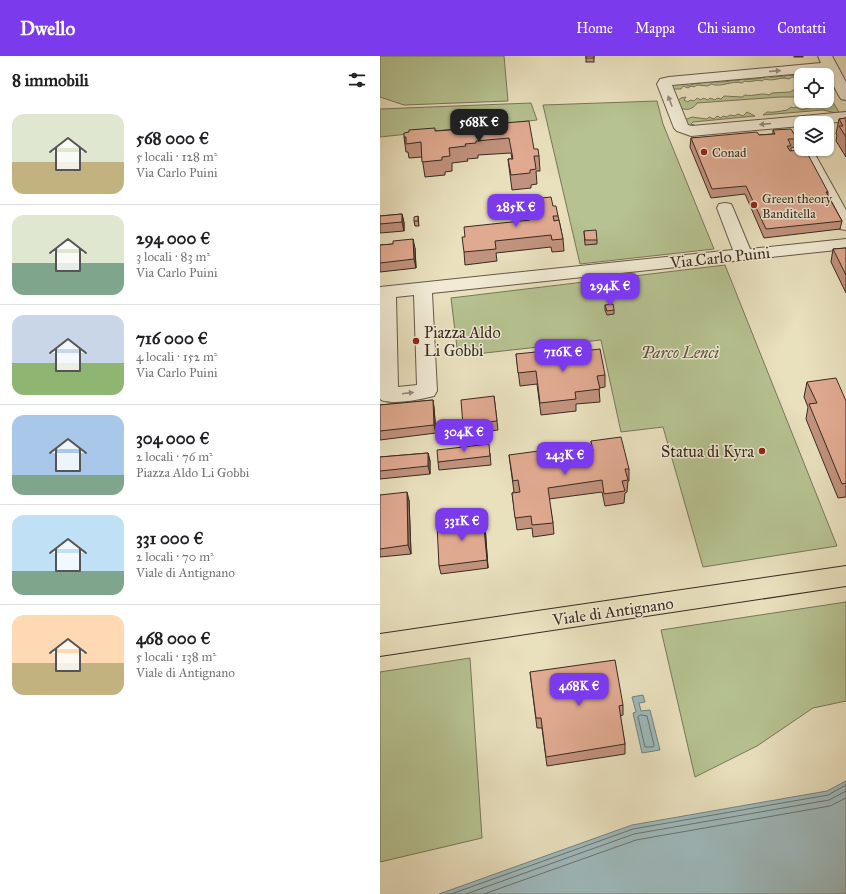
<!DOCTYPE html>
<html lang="it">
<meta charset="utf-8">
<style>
body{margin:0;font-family:"IM FELL Great Primer",serif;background:#f6f6f6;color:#202124;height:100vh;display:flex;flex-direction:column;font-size:15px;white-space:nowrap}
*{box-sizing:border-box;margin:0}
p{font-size:13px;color:#757577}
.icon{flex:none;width:22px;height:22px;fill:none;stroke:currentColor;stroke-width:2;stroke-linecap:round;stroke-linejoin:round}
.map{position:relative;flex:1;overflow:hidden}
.side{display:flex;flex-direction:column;background:#fff;width:380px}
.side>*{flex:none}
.tools{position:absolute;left:414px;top:12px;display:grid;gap:8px}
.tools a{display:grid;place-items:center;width:40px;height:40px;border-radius:8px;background:#fff;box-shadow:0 1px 3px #0004;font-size:20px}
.price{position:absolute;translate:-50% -34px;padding:0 9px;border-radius:8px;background:#7c3aed;color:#fff;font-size:13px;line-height:26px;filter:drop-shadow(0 1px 2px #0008)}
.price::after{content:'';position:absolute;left:50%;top:24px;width:12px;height:9px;margin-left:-6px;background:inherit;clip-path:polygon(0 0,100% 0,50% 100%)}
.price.current{background:#222;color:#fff}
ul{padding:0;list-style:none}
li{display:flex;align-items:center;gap:12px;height:100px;padding:0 12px}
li+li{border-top:1px solid #e0e0e0}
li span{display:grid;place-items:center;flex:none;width:112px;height:80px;border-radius:12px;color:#555}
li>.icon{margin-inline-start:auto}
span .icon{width:48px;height:48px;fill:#fffc;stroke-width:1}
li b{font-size:17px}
h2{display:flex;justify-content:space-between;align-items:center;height:48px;padding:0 12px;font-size:17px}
header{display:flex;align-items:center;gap:24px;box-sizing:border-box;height:56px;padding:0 20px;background:#7c3aed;color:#fff}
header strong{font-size:19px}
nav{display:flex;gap:22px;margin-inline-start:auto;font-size:14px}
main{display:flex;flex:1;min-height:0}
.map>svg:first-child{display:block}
.green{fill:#b6c291;stroke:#787659}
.water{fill:#9ebabd;stroke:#76807f}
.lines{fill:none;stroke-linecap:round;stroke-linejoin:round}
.shore{stroke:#6c726f;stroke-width:1}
.minor-casing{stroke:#665848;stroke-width:2}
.major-casing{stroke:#3a2a21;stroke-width:2}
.minor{fill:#f1ebd5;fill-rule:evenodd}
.major{fill:#e9e0be;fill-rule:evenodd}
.wall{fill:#c1927d;stroke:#3a2a21}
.shaded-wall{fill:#9d7766;stroke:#3a2a21}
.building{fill:#e0aa91;stroke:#3a2a21}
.oneway{fill:#968a7b}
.poi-dot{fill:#8f2418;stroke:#f1ebd5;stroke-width:1.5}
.labels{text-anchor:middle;stroke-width:3;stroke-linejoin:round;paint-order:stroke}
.far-poi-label{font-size:13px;fill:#3a2a21;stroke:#f1ebd5;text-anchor:start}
.street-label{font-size:16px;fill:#3a2a21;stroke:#f1ebd5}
.poi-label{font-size:16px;fill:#3a2a21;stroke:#f1ebd5;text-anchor:start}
.park-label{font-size:16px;font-style:italic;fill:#59503d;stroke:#f1ebd5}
</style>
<header>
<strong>Dwello</strong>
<nav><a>Home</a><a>Mappa</a><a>Chi siamo</a><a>Contatti</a></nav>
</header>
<main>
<section class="side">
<h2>8 immobili<svg class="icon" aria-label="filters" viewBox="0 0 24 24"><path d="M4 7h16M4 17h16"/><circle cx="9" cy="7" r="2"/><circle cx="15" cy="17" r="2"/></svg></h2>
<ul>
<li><span style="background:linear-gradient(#dfe7d0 60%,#c2b280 0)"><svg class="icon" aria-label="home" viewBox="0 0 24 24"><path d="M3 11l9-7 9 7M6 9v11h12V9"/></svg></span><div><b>568 000 €</b><p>5 locali · 128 m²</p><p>Via Carlo Puini</p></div></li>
<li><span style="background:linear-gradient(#dfe7d0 60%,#7fa58c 0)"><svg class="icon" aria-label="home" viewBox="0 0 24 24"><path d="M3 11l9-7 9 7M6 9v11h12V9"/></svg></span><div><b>294 000 €</b><p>3 locali · 83 m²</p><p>Via Carlo Puini</p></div></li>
<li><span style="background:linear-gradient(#c9d6e8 60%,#8fb573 0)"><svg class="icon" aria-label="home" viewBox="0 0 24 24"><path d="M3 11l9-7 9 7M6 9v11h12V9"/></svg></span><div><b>716 000 €</b><p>4 locali · 152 m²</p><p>Via Carlo Puini</p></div></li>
<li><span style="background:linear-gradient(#a9c7e8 75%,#7fa58c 0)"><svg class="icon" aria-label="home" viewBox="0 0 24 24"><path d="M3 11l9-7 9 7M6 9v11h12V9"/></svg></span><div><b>304 000 €</b><p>2 locali · 76 m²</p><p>Piazza Aldo Li Gobbi</p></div></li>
<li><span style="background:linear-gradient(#bfe0f5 70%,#7fa58c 0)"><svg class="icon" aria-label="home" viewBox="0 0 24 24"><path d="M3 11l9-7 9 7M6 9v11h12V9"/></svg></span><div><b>331 000 €</b><p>2 locali · 70 m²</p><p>Viale di Antignano</p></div></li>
<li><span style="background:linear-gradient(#ffd9b3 60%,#c2b280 0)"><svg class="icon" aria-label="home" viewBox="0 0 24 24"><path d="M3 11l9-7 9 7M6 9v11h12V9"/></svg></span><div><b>468 000 €</b><p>5 locali · 138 m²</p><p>Viale di Antignano</p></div></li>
</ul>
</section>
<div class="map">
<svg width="466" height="838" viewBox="0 0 466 838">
<rect width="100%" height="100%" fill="#e9e0be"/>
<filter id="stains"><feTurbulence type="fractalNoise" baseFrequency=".005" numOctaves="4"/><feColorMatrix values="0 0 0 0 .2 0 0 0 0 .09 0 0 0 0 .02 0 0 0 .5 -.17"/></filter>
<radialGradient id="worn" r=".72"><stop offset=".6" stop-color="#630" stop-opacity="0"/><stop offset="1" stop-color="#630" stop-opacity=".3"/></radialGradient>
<g class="green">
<polygon points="0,0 124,0 128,45 24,49 0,41"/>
<path d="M420,18L422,19L421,23L412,21L409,23C401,20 394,26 385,23L382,25C376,23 371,27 365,25L362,27C352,24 341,32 331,28L328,30L317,29L314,31L311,30L308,32L303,30L301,33H293L290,29L303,27L309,30C315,26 320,29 326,25C330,27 350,26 354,24L358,25L361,23C366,24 383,23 387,20C394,23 398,19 404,21L407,19L418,20Z"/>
<path d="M418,31H421L420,41H400L317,47C313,54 305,55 299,51L296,46L301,42L306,41L304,44L308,46L310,44L314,45L317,42L321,44L323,42L328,44L330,42L335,44L337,42L341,43L344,40L362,41L365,39C374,41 381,36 389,39L392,37L410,36Z"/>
<path d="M449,39L460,58L443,54L383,59L387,56C394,57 400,55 407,54L411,51L414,52L416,51L422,54C433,50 445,50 449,39Z"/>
<polygon points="277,45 283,68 334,193 200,208 163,49"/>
<polygon points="151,47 157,64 0,81 0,53"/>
<polygon points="367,56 375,60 313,66 311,68 317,70 310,70 305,68 304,64 312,61 327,63 329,61 334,63 337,60 341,62 343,60 347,61 350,59 355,60 358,58 363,60"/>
<polygon points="345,209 457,490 323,511 283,371 241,376 221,284 78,300 71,242"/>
<polygon points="466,546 466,645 433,652 377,690 315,721 281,574"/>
<polygon points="90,602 102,782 0,806 0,616"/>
</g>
<g class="water">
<polygon points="263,639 265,646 259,647 261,655 270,654 280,694 262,697 253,657 256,656 252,641"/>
<polygon points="466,725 466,838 59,838 252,769 447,735"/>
</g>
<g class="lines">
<g class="shore">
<polygon points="261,659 267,660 274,689 273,691 265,691 258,661"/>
<polyline points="71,838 253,773 448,739 466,729"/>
<polyline points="86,838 254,778 449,744 466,735"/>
<polyline points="104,838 256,784 450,750 466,742"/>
</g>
<g class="minor-casing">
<g id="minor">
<polygon points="438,0 452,0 466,26 466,44 461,43 459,40 446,15 292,29 308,69 312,70 466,56 466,66 421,67 421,70 311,80 297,75 294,72 277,28 280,23 289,21 441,7"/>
<polygon points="421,89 421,93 432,93 466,154 466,174 460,173 457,169 416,93"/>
<path d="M345,147L351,148L353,152L370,193L466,183V193L52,237L57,335L54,340C43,343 9,350 0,343V231L353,194L337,152L339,148ZM34,239L37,329L18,331L16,241Z"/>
</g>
</g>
<g class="major-casing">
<polygon id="major" points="466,510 466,530 0,600 0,578"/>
</g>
<use href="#minor" class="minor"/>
<use href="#major" class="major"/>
</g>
<g class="wall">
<rect x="206" y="0" width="8" height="6"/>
<rect x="414" y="0" width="9" height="1"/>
<polygon points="466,62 466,101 456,85 457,79 456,78 459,63"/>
<polygon points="99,69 154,93 159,100 160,115 156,115 157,128 151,129 151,132 132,134 128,103 132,103 131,97 98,99 98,102 87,103 88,105 72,107 72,115 65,116 65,119 45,121 42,101 29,102 28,96 26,96 24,81 56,75 100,72"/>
<polygon points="393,74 417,83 415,91 411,92 411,94 448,136 448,139 462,165 460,173 384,182 365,138 331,142 310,91 311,82 379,79 393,78"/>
<polygon points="141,144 173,150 178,160 179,164 183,183 184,195 172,196 171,191 116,197 117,205 85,209 84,196 149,164 148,158 143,159"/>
<polygon points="22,158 24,167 24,175 0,177 0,160"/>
<polygon points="38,160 39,170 35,170 34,165"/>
<polygon points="204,175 217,184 217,188 205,189"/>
<polygon points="13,188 35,192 36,212 0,216 0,189"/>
<polygon points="466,192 466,237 451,206 453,193"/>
<polygon points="225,249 234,254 234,258 227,259 225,254"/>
<polygon points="187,297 225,319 225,331 219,332 220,346 196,348 196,355 161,359 157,328 140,330 136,298 178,302 187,301"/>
<polygon points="427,326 466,345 466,441 458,442 426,363 428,351 424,341"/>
<polygon points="114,340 118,374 85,378 83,369"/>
<polygon points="53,344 54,352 56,377 0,384 0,349"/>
<polygon points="211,385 249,413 249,425 248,425 247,436 245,437 244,447 225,450 222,436 169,443 173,467 174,478 153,481 152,472 137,474 132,437 134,436 129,399 167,401 212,395"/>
<polygon points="48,397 50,405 50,418 0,423 0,401"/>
<polygon points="110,397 111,409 59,414 58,406"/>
<polygon points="0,439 29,444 31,498 0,501"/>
<polygon points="105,470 108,512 61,518 59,510"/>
<polygon points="150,616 243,649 243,659 240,660 245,688 245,698 167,710 162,672 157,672"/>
</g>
<g class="shaded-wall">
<polygon points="22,158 24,167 24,175 22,166"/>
<polygon points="33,183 35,192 36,212 34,203"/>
<polygon points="53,344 54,352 56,377 54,369"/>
<polygon points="48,397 50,405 50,418 48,410"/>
<polygon points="27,436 29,444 31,498 28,489"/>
<polygon points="103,462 105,470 108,512 107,504"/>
</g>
<g class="building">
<rect x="206" y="0" width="8" height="2"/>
<polygon points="466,62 466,81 459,70 463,70 459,63"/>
<polygon points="149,65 154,93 158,93 159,100 154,100 156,113 150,114 150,117 131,119 128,103 133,103 129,82 96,85 96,87 85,88 86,90 69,92 70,100 62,101 62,104 42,106 41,86 26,88 26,81 24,81 24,77 29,76 29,74 55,72 55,75 100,72 99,69"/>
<polygon points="411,73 417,83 408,83 411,90 407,90 410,95 425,93 448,136 446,136 462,165 386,173 366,130 332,133 311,82 377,76 379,79 395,78 393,74"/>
<polygon points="171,141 173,150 176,150 178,160 173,160 174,165 179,164 183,183 172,184 171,179 115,185 116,193 84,196 82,181 85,181 84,171 150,164 147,146 142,146 141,144"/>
<polygon points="22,158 22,166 0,168 0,160"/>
<polygon points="38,160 38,165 34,165 34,161"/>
<polygon points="216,174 217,184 205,184 204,175"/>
<polygon points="33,183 34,203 0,207 0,189 13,188 13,185"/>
<polygon points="466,192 466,219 453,193"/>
<polygon points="233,248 234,254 227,255 225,249"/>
<polygon points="220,293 225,319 217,320 220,333 195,336 196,343 160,347 156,315 138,317 136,298 176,294 178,302 187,301 187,297"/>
<polygon points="456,322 466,345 466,427 462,428 429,348 437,347 427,326"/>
<polygon points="114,340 117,365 83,369 81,344"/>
<polygon points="53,344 54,369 0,375 0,349"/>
<polygon points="241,381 249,413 245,413 248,424 242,425 245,435 224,438 222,424 168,432 173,467 152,469 151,460 135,462 132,437 140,436 138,424 133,425 129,399 166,394 167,401 213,395 211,385"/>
<polygon points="109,388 110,400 58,406 57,394"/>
<polygon points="48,397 48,410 0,415 0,401"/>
<polygon points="27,436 28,489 0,493 0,439"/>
<polygon points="103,462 107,504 59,510 57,468"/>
<polygon points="235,604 243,649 239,650 245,688 166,701 161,662 156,662 150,616"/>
</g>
<defs><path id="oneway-solid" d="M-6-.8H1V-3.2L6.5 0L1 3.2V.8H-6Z"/></defs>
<g class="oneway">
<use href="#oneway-solid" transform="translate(395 15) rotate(-5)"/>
<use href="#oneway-solid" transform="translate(290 45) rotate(-111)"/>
<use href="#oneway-solid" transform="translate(385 68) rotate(175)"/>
<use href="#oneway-solid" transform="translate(28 337) rotate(-7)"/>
</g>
<g class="poi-dot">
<circle cx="324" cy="96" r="4"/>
<circle cx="374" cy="149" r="4"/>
<circle cx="36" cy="285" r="4"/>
<circle cx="382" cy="395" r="4"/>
</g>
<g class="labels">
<g class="far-poi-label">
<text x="332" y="101">Conad</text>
<text x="382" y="147">Green theory<tspan x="382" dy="15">Banditella</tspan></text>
</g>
<g class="street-label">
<text transform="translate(340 201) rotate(-6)" y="6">Via Carlo Puini</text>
<text transform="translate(233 555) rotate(-8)" y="6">Viale di Antignano</text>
</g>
<g class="poi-label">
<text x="44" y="282">Piazza Aldo<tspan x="44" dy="18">Li Gobbi</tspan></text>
<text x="374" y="401" text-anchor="end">Statua di Kyra</text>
</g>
<g class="park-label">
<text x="300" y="302">Parco Lenci</text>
</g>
</g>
<rect width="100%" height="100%" filter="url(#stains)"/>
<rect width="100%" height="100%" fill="url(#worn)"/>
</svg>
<div class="tools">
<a><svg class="icon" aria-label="locate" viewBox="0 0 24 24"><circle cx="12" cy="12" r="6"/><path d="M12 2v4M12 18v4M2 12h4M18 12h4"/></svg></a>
<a><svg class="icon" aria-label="layers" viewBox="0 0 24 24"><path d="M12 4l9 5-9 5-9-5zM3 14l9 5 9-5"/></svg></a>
</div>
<b class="price current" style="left:99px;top:87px">568K €</b>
<b class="price" style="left:136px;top:172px">285K €</b>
<b class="price" style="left:230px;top:251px">294K €</b>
<b class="price" style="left:183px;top:317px">716K €</b>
<b class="price" style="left:84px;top:397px">304K €</b>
<b class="price" style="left:185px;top:420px">243K €</b>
<b class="price" style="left:82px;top:486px">331K €</b>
<b class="price" style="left:199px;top:651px">468K €</b>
</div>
</main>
